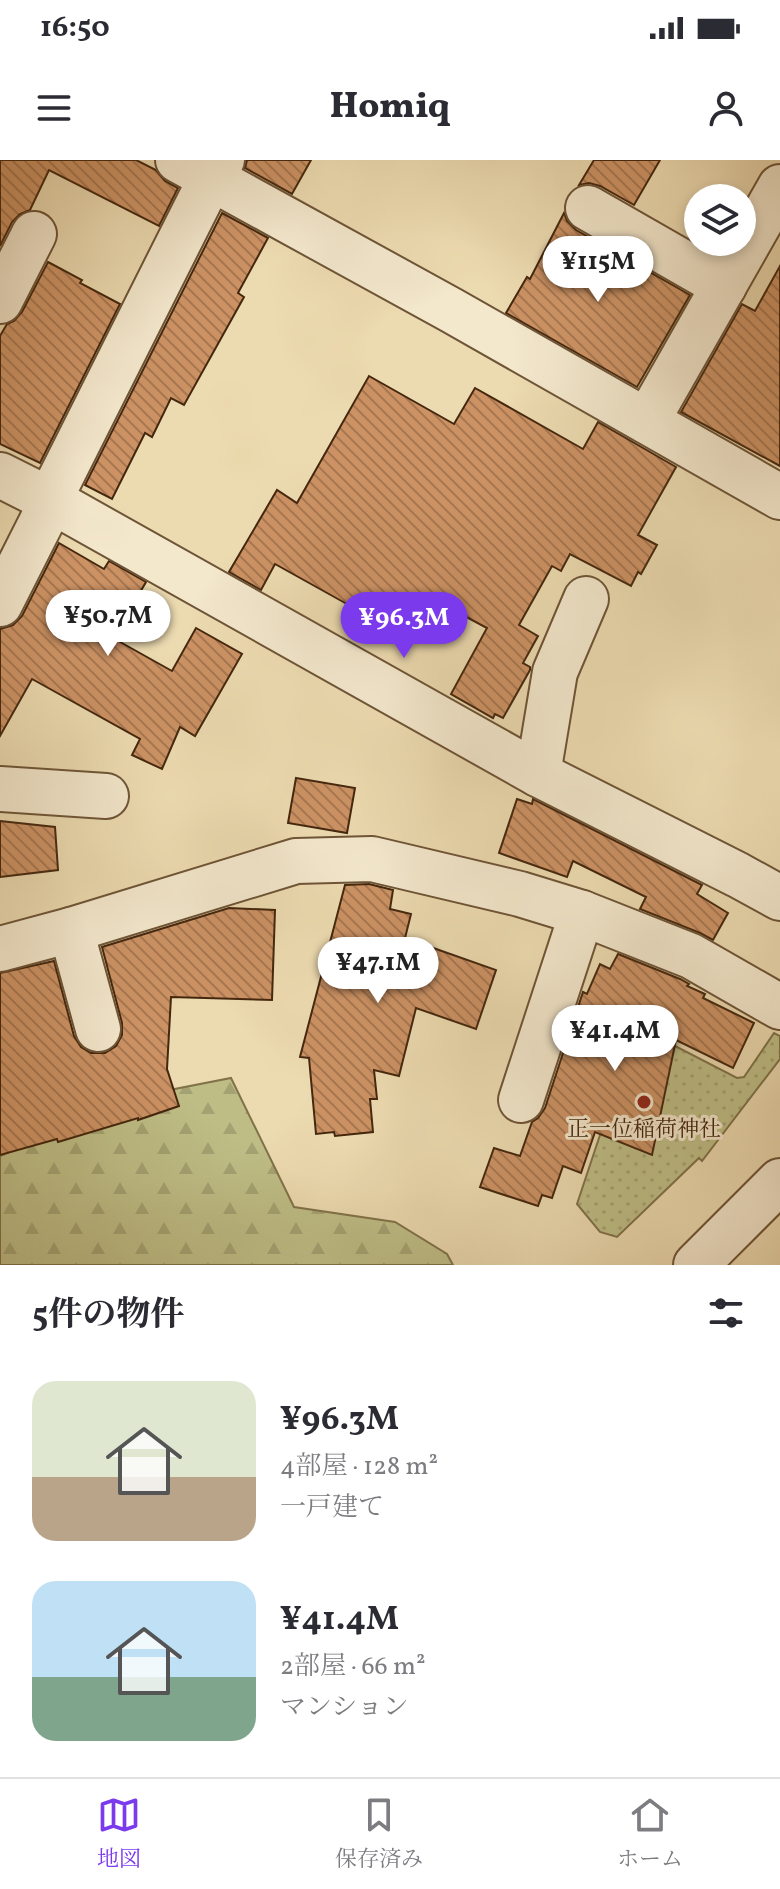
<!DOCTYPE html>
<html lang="ja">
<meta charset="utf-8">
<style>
body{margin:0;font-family:Vollkorn,"Noto Serif JP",serif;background:#f2f2f3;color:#2b2b33;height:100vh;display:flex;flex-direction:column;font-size:30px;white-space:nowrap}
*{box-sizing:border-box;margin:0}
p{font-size:26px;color:#7c7c81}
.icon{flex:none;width:44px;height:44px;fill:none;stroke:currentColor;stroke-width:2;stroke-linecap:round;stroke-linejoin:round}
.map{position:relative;height:1105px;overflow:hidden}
.panel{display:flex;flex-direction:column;background:#fff;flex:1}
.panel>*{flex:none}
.fabs{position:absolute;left:684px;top:24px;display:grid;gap:16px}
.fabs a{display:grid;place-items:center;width:72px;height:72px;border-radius:50%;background:#fff;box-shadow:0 4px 12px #0003;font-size:40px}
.price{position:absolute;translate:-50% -68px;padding:0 18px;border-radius:28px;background:#fff;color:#222;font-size:26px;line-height:52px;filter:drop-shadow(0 2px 4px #0008)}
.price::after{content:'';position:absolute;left:50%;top:48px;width:24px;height:18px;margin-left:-12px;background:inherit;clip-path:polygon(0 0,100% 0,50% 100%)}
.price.on{background:#7c3aed;color:#fff}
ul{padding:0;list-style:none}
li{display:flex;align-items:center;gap:24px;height:200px;padding:0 32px}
li span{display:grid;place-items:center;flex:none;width:224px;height:160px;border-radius:24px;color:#555}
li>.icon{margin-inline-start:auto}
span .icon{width:96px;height:96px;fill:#fffc;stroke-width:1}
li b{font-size:34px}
h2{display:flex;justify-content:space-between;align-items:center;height:96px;padding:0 32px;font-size:34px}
.status{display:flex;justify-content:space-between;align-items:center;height:56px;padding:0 40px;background:#fff;direction:ltr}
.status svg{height:22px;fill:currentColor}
header{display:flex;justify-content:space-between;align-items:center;height:104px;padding:0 32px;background:#fff;font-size:36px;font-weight:800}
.tabs{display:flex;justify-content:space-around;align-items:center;height:112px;border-top:2px solid #e1e1e2;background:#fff;font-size:22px;color:#7c7c81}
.tabs a{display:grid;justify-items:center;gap:4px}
.tabs .on{color:#7c3aed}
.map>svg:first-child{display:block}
.forest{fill:url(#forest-firs);stroke:#81724a;stroke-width:2}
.park{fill:url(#park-dots);stroke:#81724a;stroke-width:2}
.building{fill:url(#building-back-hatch);stroke:#44270e;stroke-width:2}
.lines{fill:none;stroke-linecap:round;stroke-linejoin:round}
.minor-casing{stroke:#6e5436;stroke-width:48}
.minor{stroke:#f3e7cc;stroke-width:44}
.poi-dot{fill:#8f2418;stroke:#f3e7cc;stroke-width:3}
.labels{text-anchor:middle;stroke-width:6;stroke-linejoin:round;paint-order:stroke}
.poi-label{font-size:22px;fill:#44270e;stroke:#f3e7cc}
</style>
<div class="status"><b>16:50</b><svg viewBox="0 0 49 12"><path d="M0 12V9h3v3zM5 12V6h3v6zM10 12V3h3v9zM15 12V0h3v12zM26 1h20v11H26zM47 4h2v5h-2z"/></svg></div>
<header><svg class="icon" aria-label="menu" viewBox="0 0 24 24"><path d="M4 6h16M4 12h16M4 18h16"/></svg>Homiq<svg class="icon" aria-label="person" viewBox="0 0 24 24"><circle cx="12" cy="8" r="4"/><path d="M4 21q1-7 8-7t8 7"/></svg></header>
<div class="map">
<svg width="780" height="1105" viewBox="0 0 780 1105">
<defs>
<pattern id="forest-firs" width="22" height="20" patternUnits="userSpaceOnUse" patternTransform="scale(2)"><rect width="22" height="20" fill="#bebd86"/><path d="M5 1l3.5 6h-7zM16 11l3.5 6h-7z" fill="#a4a272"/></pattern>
<pattern id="park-dots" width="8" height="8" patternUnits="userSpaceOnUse" patternTransform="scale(2)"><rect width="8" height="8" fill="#bebd86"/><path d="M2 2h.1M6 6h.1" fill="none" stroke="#a4a272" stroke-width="1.8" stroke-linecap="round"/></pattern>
<pattern id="building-back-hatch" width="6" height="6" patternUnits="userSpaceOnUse" patternTransform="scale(2)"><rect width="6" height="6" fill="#cc9264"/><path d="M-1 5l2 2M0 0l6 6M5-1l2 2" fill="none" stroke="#a77751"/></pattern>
</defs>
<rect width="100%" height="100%" fill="#ecdab0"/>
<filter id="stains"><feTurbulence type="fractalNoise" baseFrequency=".0025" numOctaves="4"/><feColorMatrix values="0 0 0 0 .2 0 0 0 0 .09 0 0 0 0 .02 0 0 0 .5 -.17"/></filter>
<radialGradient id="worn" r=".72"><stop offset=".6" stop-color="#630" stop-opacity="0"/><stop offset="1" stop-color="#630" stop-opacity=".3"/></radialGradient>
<polygon class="forest" points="231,918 294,1047 395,1062 447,1094 453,1105 0,1105 0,996 144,935"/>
<polygon class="park" points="642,869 737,918 744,917 774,873 780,876 780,899 702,1001 699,998 617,1077 600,1072 577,1044 606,957"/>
<g class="building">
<polygon points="0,0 136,0 156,10 165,21 178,28 159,66 49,10 30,50 20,54 12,62 0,86"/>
<polygon points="247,0 311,0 292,34 245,8"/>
<polygon points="594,0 660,0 634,45 600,26 589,23 579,25"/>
<polygon points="222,53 268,78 238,133 244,137 184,245 171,238 152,277 145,273 112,339 85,325"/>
<polygon points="564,53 567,61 576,70 690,135 637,227 506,153 527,117 530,119"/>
<polygon points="48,102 82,120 80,123 120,144 40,303 0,284 0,176 7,164 14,161 22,152"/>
<polygon points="780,106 780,306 681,252 742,144 755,151"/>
<polygon points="369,216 454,264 475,228 583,289 598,262 676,307 638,375 657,385 641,414 638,412 631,426 570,394 561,411 552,406 519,465 538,476 523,503 530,507 530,510 503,558 495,554 493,558 451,534 487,468 431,438 408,478 275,404 261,430 229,412 277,330 297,343"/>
<polygon points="59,383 104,409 109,401 146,422 113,478 172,511 196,468 242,494 195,576 180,567 162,609 132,595 140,579 32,519 0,576 0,469 13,465 22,456"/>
<polygon points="296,618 355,628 347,673 288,663"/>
<polygon points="517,639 532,644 533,639 702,725 697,734 728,753 713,780 700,773 640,749 646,737 573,701 567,717 499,693"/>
<polygon points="0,661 55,667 58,710 0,717"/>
<polygon points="369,724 393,730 390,749 411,754 405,778 496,810 476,869 416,848 399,916 374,910 377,939 370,939 373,972 335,976 334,972 316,974 309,898 300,897 345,725"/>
<polygon points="229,748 275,750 272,840 171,837 167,909 179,946 138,960 138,958 58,982 57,979 0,995 0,813 54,801 74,876 81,887 91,893 105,893 116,886 122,875 122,863 102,787"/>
<polygon points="618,794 680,819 689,824 687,826 705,834 703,838 754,863 733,908 676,880 652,995 595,972 581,1013 563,1006 552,1038 542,1035 538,1046 480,1027 494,988 520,996 532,962 538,958 545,948 583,832 587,834 600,804 610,809"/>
</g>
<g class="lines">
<g class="minor-casing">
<g id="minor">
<polyline points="178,0 451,150 780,337"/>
<polyline points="588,48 724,126"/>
<polyline points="0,141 34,74"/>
<polyline points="647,261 780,27"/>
<polyline points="0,315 52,341 538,614 738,715 780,738"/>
<polyline points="0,444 52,341 57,325 207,26 213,18 222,0"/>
<polyline points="538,614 555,512 586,439"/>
<polyline points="0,629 106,636"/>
<polyline points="71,770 98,869"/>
<polyline points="0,789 71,770 296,701 372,699 520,734 582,753 691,796 780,847"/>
<polyline points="521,940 582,753"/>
<polyline points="696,1105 780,1021"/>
</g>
</g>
<use href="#minor" class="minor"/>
</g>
<circle class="poi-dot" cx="644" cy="942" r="8"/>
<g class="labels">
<g class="poi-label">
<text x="644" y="976">正一位稲荷神社</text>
</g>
</g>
<rect width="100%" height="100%" filter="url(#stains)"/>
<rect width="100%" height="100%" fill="url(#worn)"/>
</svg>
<div class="fabs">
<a><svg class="icon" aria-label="layers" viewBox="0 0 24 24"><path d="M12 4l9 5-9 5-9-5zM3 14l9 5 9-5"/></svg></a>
</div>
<b class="price" style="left:598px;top:144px">¥115M</b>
<b class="price" style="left:108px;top:498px">¥50.7M</b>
<b class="price on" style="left:404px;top:500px">¥96.3M</b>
<b class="price" style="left:378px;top:845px">¥47.1M</b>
<b class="price" style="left:615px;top:913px">¥41.4M</b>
</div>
<section class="panel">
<h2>5件の物件<svg class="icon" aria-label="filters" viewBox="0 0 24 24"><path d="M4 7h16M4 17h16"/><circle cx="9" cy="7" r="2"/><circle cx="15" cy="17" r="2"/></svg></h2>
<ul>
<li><span style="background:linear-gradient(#dfe7d0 60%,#b9a48a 0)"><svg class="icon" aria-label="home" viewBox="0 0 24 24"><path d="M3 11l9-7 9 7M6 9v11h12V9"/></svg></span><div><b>¥96.3M</b><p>4部屋 · 128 m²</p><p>一戸建て</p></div></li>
<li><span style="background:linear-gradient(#bfe0f5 60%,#7fa58c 0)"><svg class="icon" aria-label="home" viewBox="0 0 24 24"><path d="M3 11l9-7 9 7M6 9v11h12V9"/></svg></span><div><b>¥41.4M</b><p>2部屋 · 66 m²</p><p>マンション</p></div></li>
</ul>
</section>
<nav class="tabs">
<a class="on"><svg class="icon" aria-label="map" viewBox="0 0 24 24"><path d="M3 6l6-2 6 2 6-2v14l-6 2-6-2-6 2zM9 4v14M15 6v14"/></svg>地図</a>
<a><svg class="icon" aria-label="saved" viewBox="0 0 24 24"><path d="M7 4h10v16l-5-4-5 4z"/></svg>保存済み</a>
<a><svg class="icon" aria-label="home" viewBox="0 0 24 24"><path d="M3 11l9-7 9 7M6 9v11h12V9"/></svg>ホーム</a>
</nav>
